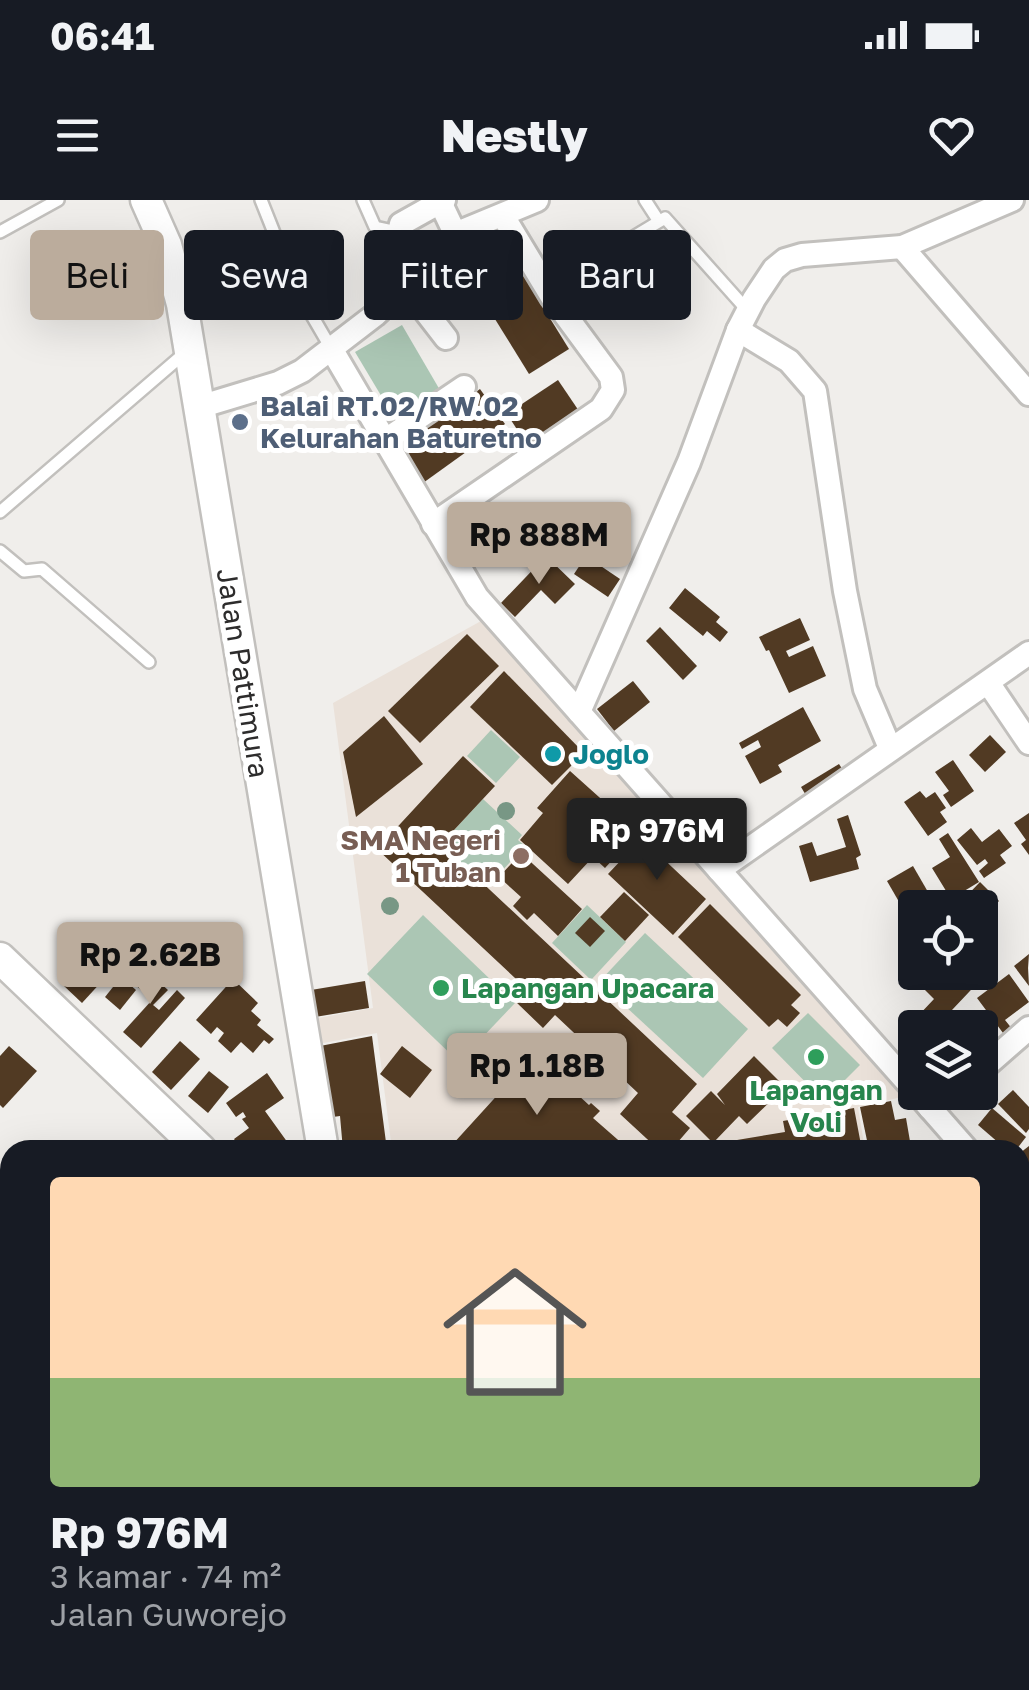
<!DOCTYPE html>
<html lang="id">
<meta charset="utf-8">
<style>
body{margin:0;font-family:"Golos Text",sans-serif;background:#20242c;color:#f1f3f6;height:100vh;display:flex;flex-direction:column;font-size:38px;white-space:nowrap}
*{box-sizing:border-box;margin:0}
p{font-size:32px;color:#9ea1a6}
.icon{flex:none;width:55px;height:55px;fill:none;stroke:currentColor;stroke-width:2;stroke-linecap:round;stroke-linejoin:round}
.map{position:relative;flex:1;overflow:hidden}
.panel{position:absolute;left:0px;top:940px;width:1030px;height:550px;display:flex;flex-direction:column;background:#171b24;border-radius:30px 30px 0 0;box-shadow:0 10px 40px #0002}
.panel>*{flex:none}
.banner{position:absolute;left:30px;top:30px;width:970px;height:90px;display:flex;gap:20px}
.fabs{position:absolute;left:898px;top:690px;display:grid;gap:20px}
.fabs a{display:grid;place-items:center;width:100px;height:100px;border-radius:10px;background:#171b24;box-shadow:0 10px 40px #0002;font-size:50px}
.price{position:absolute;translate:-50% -85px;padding:0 22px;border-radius:10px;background:#bbac9c;color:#111;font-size:32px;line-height:65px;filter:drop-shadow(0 2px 5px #0008)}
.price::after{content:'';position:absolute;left:50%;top:60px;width:30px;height:22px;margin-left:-15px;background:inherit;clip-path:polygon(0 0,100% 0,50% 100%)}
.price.on{background:#222;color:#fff}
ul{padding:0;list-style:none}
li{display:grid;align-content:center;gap:20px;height:530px;padding:0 50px}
li span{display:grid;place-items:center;height:310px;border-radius:10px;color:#555}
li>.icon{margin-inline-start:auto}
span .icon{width:180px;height:180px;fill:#fffc;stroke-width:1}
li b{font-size:42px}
.chip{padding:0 35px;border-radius:10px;background:#171b24;box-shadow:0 10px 40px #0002;font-size:35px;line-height:90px}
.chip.on{background:#bbac9c;color:#111}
.status{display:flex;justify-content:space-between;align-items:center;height:70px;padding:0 50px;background:#171b24;direction:ltr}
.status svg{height:28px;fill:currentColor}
header{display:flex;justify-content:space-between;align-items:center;height:130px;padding:0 50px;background:#171b24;font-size:45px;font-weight:800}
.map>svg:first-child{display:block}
.built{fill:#eae1d9}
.green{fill:#abc6b4}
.water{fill:#b0d3e9;stroke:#89a1b0;stroke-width:2.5}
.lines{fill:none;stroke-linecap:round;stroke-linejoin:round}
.stream{stroke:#89a1b0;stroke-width:8}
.building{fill:#513a23}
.service-casing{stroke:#c2c0bd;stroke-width:16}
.minor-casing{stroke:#c2c0bd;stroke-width:28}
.tertiary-casing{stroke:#c2c0bd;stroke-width:35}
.secondary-casing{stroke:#c2c0bd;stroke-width:38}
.service{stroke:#fff;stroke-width:11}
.minor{stroke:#fff;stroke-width:22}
.tertiary{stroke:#fff;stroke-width:30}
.secondary{stroke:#fff;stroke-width:32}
.tree{fill:#789785}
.service-dot{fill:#5c6f8a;stroke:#fff;stroke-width:4}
.culture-dot{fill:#0f9aa8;stroke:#fff;stroke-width:4}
.education-dot{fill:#8d6e63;stroke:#fff;stroke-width:4}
.leisure-dot{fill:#2e9e5b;stroke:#fff;stroke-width:4}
.labels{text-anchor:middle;stroke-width:10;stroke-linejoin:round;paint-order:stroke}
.service-label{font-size:28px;font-weight:bold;fill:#4e5e75;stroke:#fff;text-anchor:start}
.street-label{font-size:28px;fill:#2d2c2c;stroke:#fff}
.culture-label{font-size:28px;font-weight:bold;fill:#0d838f;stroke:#fff;text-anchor:start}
.education-label{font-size:28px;font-weight:bold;fill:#785e54;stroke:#fff;text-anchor:end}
.leisure-label{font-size:28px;font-weight:bold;fill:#27864d;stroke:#fff;text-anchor:start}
</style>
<div class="status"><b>06:41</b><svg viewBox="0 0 49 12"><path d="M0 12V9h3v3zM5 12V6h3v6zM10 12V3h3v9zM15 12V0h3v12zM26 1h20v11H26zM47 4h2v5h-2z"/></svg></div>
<header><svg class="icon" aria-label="menu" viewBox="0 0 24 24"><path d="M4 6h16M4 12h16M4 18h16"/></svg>Nestly<svg class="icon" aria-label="heart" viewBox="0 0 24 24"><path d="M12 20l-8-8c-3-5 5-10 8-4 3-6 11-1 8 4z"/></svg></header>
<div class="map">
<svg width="1029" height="1490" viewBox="0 0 1029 1490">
<rect width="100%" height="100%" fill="#f0eeeb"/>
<polygon class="built" points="481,421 902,897 858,907 865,950 392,950 377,833 318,844 313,819 373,808 333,503"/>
<g class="green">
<polygon points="402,125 444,197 398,224 355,152"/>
<polygon points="491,530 520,557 496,583 467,556"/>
<polygon points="483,599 522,635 518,640 525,646 487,687 441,644"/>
<polygon points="587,705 626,742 591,780 552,743"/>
<polygon points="423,715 515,803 459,862 367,774"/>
<polygon points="645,733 748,829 703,878 599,782"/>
<polygon points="808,813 860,865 824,901 772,848"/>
</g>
<polygon class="water" points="192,1480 226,1480 238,1490 183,1490"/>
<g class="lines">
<g class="stream">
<polyline points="0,1418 10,1427"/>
<polyline points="67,1480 76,1490"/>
</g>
</g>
<g class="building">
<polygon points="494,28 569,149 529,174 454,53"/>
<polygon points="558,180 581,214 529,248 507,214"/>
<polygon points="480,189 505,224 423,283 398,249"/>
<polygon points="546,356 575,384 555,404 541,390 515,417 501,403"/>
<polygon points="586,356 620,379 608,397 574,374"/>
<polygon points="685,388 720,417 716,422 728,432 720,442 707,431 703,436 669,408"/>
<polygon points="800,418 810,440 786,451 789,457 813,446 826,476 789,493 769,450 766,451 759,437"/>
<polygon points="660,427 697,466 683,480 646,441"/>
<polygon points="467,434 499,466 420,543 388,511"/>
<polygon points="504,471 584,553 552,585 470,507"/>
<polygon points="633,481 650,502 614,531 597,509"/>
<polygon points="803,507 821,541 778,565 782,572 760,584 745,556 761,547 758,540 742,549 739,543"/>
<polygon points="384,516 423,564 356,617 343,552"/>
<polygon points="990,535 1006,552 985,572 969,555"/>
<polygon points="463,556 495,586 441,644 697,884 672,912 690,928 671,950 659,950 620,914 638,893 555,815 543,828 516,802 527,791 545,806 377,649"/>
<polygon points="953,560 974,591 951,607 943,595 949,591 935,572"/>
<polygon points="839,564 848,578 810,602 801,587"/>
<polygon points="570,571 638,632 605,668 593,657 568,684 520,640 543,613 537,608"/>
<polygon points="920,591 926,598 935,592 946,608 940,612 947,622 928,636 904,602"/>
<polygon points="1029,613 1029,655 1021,644 1026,640 1014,623"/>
<polygon points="848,615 861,655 856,658 859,669 810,682 799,646 812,642 817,656 846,647 837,619"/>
<polygon points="648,623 667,641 656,652 706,699 673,735 608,674 642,638 638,634"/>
<polygon points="971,628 982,642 999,629 1012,646 1000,655 1006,663 984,678 979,671 988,663 985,659 977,665 957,640"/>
<polygon points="948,633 979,682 951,699 932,668 950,657 939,639"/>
<polygon points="521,653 582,709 558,736 534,713 527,720 513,706 521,697 499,677"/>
<polygon points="913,666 928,692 902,707 887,681"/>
<polygon points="980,682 999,701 980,719 980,708 955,708"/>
<polygon points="624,692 649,715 625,741 600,717"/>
<polygon points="710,704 801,795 791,805 800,813 787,827 778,819 769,827 678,737"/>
<polygon points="590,717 605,731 590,747 575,733"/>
<polygon points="107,738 126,755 82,803 63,785"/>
<polygon points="1029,754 1028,768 1029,786 1014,766"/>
<polygon points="139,764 168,790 153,805 159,810 177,790 185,798 141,848 123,832 152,800 127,777"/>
<polygon points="980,768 986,774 935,828 928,828 917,817 934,799 916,781 924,772 950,772 958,780 965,772 980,772"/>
<polygon points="1009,774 1029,802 1005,820 1017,835 1009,841 977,798"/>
<polygon points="121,777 136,790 120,810 105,797"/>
<polygon points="233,779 258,803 251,811 261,820 257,825 274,839 269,844 264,840 253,853 241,842 231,853 218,841 224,833 217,827 211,834 196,820"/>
<polygon points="365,781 369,808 315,817 311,790"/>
<polygon points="372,836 387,950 343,950 340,916 333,917 320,846"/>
<polygon points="180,841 200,859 171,890 152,872"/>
<polygon points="9,846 37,871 3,908 0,905 0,856"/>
<polygon points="402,846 432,870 410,898 380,874"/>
<polygon points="534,855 589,905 591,903 600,911 593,918 625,946 621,950 457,950 452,945"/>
<polygon points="754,856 785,887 747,924 739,916 713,943 686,916 711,891 725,905 717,894"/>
<polygon points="209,871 229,887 208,913 188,896"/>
<polygon points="267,873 284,898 265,911 293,950 278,950 272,941 260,950 241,950 234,939 249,928 242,919 246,917 243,912 236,917 226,903"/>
<polygon points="1013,890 1029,907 1029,929 1026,933 998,904"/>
<polygon points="891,901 895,920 906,918 911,947 869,950 860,907"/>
<polygon points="854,908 862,950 714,950 713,944 785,932 783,921"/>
<polygon points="992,908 1026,937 1016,950 1007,950 978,925"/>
<polygon points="1029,946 1029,967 1020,974 1020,953"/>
<polygon points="10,1065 10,1122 0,1113 0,1076"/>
<polygon points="462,1480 495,1480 508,1490 475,1490"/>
<polygon points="603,1480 632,1480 636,1485 629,1490 611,1490"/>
<polygon points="763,1480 799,1480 789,1490 773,1490"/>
</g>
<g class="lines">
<g class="service-casing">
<g id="service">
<polyline points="261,0 296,88 332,150"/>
<polyline points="363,0 375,27 398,32"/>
<polyline points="645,0 658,20"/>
<polyline points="0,32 58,0"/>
<polyline points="547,89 665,18 748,111"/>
<polyline points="0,312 186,152"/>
<polyline points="0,351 24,371 42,369 149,462"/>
<polyline points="0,1128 10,1137"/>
<polyline points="1020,1275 1029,1267"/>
<polyline points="806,1490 817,1480"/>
</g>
</g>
<g class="minor-casing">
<g id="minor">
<polyline points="441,4 452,27 460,32 537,0"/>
<polyline points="902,47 1029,194"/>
<polyline points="405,85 446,138"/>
<polyline points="738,130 789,161 815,191 845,391 865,489 890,548"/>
<polyline points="332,150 477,397 915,891"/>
<polyline points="199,207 278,183 302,171 375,115 396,95 408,78 398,37 401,24 444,0"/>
<polyline points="384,241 464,187"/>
<polyline points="433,324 601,209 613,190 611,177 552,97 503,16"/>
<polyline points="989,484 1029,543"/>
<polyline points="579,512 689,262 738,130 754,99 774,69 785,60 802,55 902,47 1012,0"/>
<polyline points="719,670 1029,453"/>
<polyline points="980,871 1029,828"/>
<polyline points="916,892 967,950"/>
<polyline points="930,908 951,892"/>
<polyline points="1020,1009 1029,1019"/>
<polyline points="452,1480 452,1490"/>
<polyline points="547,1480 558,1490"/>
<polyline points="1005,1490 1016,1480"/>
</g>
</g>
<g class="tertiary-casing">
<g id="tertiary">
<polyline points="146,0 166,45 182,104 323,950"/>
<polyline points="0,758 201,950"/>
</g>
</g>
<g class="secondary-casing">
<g id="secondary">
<polyline points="1020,1052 1029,1051"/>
<polyline points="8,1490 17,1480"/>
</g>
</g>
<use href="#service" class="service"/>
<use href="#minor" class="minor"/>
<use href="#tertiary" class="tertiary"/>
<use href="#secondary" class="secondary"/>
</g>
<g class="tree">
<circle cx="506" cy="611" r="9"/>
<circle cx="390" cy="706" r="9"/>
<circle cx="788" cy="891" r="9"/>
</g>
<circle class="service-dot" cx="240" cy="222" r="10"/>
<circle class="culture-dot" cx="553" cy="554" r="10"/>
<circle class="education-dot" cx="521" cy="656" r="10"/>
<g class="leisure-dot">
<circle cx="441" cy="788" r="10"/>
<circle cx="816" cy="857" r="10"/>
</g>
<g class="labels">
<g class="service-label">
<text x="260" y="216">Balai RT.02/RW.02<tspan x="260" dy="32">Kelurahan Baturetno</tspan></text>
</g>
<g class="street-label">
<text transform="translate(243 473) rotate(81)" y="10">Jalan Pattimura</text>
</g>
<g class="culture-label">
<text x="573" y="564">Joglo</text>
</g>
<g class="education-label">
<text x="501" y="650">SMA Negeri<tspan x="501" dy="32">1 Tuban</tspan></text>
</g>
<g class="leisure-label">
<text x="461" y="798">Lapangan Upacara</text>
<text x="816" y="900" text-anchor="middle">Lapangan<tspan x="816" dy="32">Voli</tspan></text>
</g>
</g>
</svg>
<div class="fabs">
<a><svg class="icon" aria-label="locate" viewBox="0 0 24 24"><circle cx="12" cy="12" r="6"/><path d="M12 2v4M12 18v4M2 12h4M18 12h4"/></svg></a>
<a><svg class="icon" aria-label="layers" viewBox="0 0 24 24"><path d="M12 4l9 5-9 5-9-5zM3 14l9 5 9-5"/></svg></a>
</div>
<b class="price" style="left:539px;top:387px">Rp 888M</b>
<b class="price on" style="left:657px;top:683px">Rp 976M</b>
<b class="price" style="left:150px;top:807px">Rp 2.62B</b>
<b class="price" style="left:537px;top:918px">Rp 1.18B</b>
<div class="banner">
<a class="chip on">Beli</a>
<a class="chip">Sewa</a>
<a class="chip">Filter</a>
<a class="chip">Baru</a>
</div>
<section class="panel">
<ul>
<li><span style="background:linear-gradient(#ffd9b3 65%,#8fb573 0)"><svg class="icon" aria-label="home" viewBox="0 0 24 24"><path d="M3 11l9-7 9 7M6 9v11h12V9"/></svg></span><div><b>Rp 976M</b><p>3 kamar · 74 m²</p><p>Jalan Guworejo</p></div></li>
</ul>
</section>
</div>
